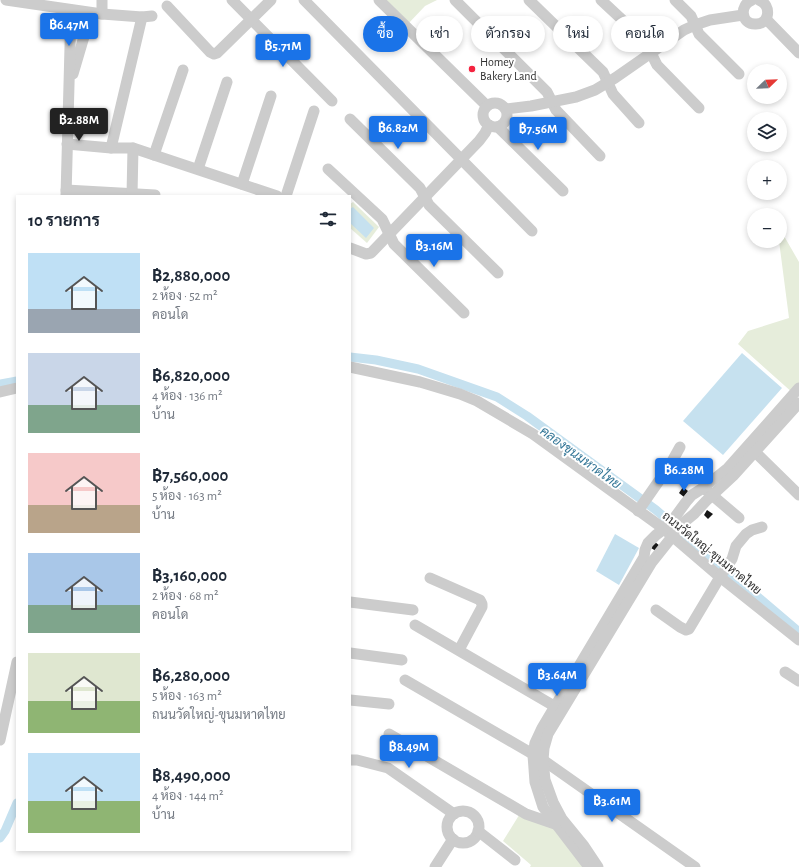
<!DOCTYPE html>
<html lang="th">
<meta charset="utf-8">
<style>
body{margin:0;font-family:"Alegreya Sans",Sarabun,sans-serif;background:#f2f2f3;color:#1f2937;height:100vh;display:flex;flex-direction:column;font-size:15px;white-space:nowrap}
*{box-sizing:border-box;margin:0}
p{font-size:13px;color:#747a83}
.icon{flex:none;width:22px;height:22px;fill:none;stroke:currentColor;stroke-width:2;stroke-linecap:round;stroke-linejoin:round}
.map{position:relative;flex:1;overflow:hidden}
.panel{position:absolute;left:16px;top:195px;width:335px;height:656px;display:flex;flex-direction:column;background:#fff;border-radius:0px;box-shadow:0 2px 6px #0003}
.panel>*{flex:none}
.guide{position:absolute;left:363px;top:16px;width:376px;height:36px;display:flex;gap:8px}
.needle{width:26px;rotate:67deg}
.fabs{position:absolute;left:747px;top:64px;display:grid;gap:8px}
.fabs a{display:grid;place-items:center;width:40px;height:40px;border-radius:50%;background:#fff;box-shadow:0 2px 6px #0003;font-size:20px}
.price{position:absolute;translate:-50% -34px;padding:0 9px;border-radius:4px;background:#1a73e8;color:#fff;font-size:13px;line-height:26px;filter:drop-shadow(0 1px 2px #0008)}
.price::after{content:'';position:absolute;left:50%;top:24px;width:12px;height:9px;margin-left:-6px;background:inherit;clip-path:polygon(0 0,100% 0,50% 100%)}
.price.active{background:#222;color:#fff}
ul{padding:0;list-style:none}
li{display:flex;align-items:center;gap:12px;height:100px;padding:0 12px}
li span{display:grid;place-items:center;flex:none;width:112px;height:80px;border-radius:0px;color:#555}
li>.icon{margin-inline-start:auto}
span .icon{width:48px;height:48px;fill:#fffc;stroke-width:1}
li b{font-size:17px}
h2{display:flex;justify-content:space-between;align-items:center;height:48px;padding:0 12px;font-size:17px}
.chip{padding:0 14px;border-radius:18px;background:#fff;box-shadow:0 2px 6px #0003;font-size:14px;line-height:36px}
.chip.active{background:#1a73e8;color:#fff}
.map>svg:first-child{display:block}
.green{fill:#e6eddb}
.water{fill:#c6e1ef}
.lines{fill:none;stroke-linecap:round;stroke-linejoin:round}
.canal{stroke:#c6e1ef;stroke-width:9}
.building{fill:#161616}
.minor{stroke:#ccc;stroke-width:11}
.poi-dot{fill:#f4233f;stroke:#fff;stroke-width:1.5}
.labels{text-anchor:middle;stroke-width:4;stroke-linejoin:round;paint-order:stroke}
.poi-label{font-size:12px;fill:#2f2f2f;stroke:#fff;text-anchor:start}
.street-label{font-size:12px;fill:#2f2f2f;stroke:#fff}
.water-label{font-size:13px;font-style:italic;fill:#367898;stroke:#fff}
</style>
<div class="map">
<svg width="799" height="867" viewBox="0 0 799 867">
<rect width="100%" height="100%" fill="#fff"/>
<g class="green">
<polygon points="379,0 437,0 425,6 406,26"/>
<polygon points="353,202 379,227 367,243 350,228 350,204"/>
<polygon points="780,229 799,262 799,388 794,394 738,344 748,331 789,318 779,241 780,241"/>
<polygon points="521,812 555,824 589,867 530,867 531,865 503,841"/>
</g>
<g class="water">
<polygon points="353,207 374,228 366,238 350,223 350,215 351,213 350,212 350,209"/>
<polygon points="742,353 782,388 723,455 683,421"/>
<polygon points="615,534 639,548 619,585 596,571"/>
</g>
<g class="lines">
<g class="canal">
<polyline points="350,357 376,360 418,369 497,397 527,416 656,510 799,632"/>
<polyline points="0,384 17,381"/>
<polyline points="0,838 5,831 17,803"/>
</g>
</g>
<g class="building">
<polygon points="683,487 688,491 684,497 679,493"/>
<polygon points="707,510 713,514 708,519 704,515"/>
<polygon points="655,542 660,546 656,551 651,548"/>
</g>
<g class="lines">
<g class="minor">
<polyline points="6,0 102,14 142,17 152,16"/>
<polyline points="232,0 332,101"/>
<polyline points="304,0 532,231"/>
<polyline points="379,0 487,106"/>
<polyline points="455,0 547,92 556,110 600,156"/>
<polyline points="529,0 603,72 613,94 639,123"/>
<polyline points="601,0 645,41 657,65 699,108"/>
<polyline points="675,0 691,16 699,34 739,74"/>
<path d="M752,0C739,5 741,24 755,24C770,25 772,5 759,0"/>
<polyline points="167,6 210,52 214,54 217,53 271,0"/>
<polyline points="102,14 102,0"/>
<polyline points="766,19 799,53"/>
<polyline points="73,74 91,13"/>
<circle cx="495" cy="115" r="12"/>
<polyline points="506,109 531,106 576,97 595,90 615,78 684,30 695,25 710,20 743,15"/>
<polyline points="350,119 420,188 429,205 498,273"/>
<polyline points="498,127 563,191"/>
<polyline points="67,144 111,148 133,148 277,196"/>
<polyline points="111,148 142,17"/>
<polyline points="154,155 183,70"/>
<polyline points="198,169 227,82"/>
<polyline points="328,169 382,219 394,244 464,313"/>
<polyline points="242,184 271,96"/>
<polyline points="66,190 155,195"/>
<polyline points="132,195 133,148"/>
<polyline points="66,196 71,10"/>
<polyline points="286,196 314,111"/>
<polyline points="350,248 366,254 371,253 479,141 485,133 489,125"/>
<polyline points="350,367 420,382 460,394 477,401 533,434 664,529 720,577 799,640"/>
<polyline points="0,392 17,388"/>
<polyline points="751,448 799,495"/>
<polyline points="706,490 739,518"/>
<polyline points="638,511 670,465 680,447"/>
<polyline points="430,578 480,600 482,604 482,607 459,650"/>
<polyline points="350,602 413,610"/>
<polyline points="656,610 680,627 686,630 689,629 720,577 732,559 736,546 746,534 752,530 762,527"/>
<polyline points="415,625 561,710"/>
<polyline points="350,653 402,660"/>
<polyline points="785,672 799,681"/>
<polyline points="405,680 543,760 695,867"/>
<polyline points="350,700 389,704"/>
<polyline points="389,734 526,814 555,824 557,823"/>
<polyline points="0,740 17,662"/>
<polyline points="350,760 357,760 388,768 454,814"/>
<circle cx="463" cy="827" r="16"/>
<polyline points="478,831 515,860"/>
<polyline points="435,867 453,839"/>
<polyline points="589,867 543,807 535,782 533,755 535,743 542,728 644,557 645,550 648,543 656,535 664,529 675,517 686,502 692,495 703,488 728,468 799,388"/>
<polyline points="598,867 584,846 562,819 553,802 545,780 543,760 544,748 548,734 652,562 683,523 694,514 706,501 733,476 799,403"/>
</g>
</g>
<circle class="poi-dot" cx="472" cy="69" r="4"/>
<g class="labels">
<g class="poi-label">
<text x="480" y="66">Homey<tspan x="480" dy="14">Bakery Land</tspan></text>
</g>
<g class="street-label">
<text transform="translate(712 553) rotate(39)" y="4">ถนนวัดใหญ่-ขุนมหาดไทย</text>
</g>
<g class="water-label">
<text transform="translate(581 457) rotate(36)" y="5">คลองขุนมหาดไทย</text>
</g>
</g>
</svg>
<div class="fabs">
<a><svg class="needle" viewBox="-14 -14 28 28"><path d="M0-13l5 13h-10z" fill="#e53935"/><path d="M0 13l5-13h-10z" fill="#747a83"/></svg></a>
<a><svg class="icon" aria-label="layers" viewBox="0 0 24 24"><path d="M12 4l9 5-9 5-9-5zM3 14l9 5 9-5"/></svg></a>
<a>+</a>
<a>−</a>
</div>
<b class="price" style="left:69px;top:47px">฿6.47M</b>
<b class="price" style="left:283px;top:68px">฿5.71M</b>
<b class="price active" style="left:79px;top:142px">฿2.88M</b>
<b class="price" style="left:398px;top:150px">฿6.82M</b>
<b class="price" style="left:538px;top:151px">฿7.56M</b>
<b class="price" style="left:434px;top:268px">฿3.16M</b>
<b class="price" style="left:684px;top:492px">฿6.28M</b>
<b class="price" style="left:557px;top:697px">฿3.64M</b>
<b class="price" style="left:409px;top:769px">฿8.49M</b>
<b class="price" style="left:612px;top:823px">฿3.61M</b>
<div class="guide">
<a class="chip active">ซื้อ</a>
<a class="chip">เช่า</a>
<a class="chip">ตัวกรอง</a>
<a class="chip">ใหม่</a>
<a class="chip">คอนโด</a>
</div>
<section class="panel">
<h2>10 รายการ<svg class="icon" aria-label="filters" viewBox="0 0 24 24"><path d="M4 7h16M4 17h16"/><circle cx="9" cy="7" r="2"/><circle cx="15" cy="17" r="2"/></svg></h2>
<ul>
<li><span style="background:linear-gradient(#bfe0f5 70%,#9aa5b1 0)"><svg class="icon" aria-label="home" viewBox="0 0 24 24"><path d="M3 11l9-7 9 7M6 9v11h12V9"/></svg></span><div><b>฿2,880,000</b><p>2 ห้อง · 52 m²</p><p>คอนโด</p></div></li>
<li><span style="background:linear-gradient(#c9d6e8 65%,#7fa58c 0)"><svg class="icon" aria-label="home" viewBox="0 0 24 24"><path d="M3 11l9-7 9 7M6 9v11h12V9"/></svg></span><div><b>฿6,820,000</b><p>4 ห้อง · 136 m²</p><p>บ้าน</p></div></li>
<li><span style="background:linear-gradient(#f6c9c9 65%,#b9a48a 0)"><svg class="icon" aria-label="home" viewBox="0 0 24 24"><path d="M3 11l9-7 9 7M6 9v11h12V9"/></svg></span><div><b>฿7,560,000</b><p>5 ห้อง · 163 m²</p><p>บ้าน</p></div></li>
<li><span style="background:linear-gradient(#a9c7e8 65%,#7fa58c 0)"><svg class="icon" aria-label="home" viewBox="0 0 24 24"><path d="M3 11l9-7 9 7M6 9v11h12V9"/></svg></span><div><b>฿3,160,000</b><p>2 ห้อง · 68 m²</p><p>คอนโด</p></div></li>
<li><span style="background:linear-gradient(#dfe7d0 60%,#8fb573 0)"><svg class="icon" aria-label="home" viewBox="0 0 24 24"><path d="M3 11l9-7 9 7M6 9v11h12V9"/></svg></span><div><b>฿6,280,000</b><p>5 ห้อง · 163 m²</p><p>ถนนวัดใหญ่-ขุนมหาดไทย</p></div></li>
<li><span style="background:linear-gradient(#bfe0f5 60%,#8fb573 0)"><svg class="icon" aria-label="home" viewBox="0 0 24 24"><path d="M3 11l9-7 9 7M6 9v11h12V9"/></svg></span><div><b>฿8,490,000</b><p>4 ห้อง · 144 m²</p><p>บ้าน</p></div></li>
</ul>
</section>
</div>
